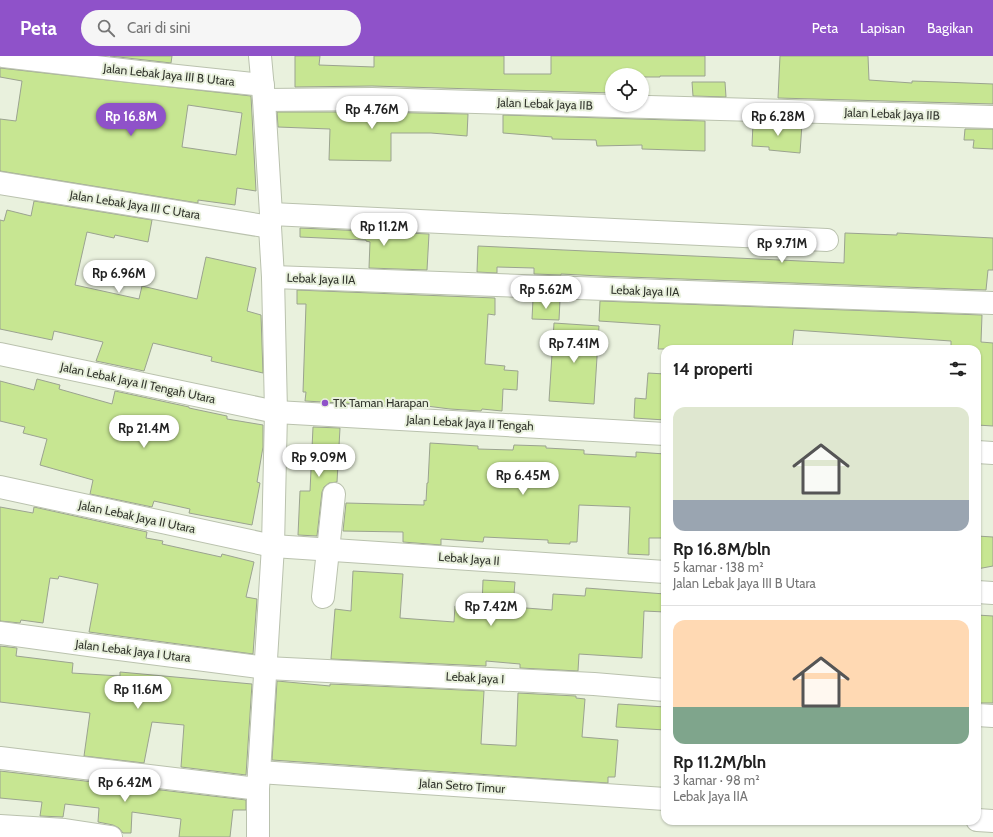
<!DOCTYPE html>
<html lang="id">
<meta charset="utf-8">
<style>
body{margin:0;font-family:Cabin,sans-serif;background:#f6f6f6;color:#222;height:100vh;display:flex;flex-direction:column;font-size:15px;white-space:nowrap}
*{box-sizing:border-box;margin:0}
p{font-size:13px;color:#767676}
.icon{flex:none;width:22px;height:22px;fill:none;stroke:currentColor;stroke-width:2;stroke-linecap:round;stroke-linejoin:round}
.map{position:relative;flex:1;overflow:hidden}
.drawer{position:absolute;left:661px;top:289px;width:320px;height:480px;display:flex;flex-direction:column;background:#fff;border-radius:12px;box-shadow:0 1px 3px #0004}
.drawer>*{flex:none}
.tools{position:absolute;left:605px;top:12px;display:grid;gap:8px}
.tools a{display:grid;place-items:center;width:44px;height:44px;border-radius:50%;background:#fff;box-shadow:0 1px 3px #0004;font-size:20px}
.price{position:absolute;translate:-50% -34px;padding:0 9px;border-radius:14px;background:#fff;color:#222;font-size:13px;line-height:26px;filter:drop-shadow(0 1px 2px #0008)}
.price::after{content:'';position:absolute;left:50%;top:24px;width:12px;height:9px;margin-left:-6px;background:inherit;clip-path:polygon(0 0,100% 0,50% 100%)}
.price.active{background:#8f52c9;color:#fff}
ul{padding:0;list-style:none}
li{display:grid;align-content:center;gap:8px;height:212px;padding:0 12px}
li+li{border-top:1px solid #e0e0e0}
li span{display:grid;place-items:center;height:124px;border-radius:12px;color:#555}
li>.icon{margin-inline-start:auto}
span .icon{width:72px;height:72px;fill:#fffc;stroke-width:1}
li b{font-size:17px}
h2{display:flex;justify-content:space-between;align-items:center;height:48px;padding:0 12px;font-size:17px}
header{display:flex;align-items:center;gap:24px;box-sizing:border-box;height:56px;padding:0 20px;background:#8f52c9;color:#fff}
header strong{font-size:19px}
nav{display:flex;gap:22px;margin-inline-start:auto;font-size:14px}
.search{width:280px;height:36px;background:#f6f6f6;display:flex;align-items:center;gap:10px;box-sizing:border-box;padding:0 14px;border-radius:22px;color:#767676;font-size:15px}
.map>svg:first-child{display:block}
.building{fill:#c7e692;stroke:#9ba390;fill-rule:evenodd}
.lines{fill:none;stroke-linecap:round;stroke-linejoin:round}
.minor-casing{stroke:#bac2ae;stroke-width:24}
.minor{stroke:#fff;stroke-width:22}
.poi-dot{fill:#8f52c9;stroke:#e9f1dd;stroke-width:1.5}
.labels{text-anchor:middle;stroke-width:4;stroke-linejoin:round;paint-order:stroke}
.street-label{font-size:12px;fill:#32352d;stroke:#e9f1dd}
.poi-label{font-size:12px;fill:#32352d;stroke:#e9f1dd;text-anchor:start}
</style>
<header>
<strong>Peta</strong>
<div class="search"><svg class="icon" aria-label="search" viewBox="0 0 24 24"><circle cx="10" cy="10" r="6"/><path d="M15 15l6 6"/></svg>Cari di sini</div>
<nav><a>Peta</a><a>Lapisan</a><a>Bagikan</a></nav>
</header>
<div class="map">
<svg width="993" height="781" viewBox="0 0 993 781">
<rect width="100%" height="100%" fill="#e9f1dd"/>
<g class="building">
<polygon points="110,0 172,0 171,7"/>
<polygon points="295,0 320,0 319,9 374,11 374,0 504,0 504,18 551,18 551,0 705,0 705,20 660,20 660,21 642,21 642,19 612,19 612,37 372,30 295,31"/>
<polygon points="780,0 868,0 869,24 912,27 912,25 942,26 993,28 993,48 778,42"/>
<path d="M0,12L251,40L256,135L237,132L235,149L198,144V147L0,115V63L16,65L22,25L0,21ZM188,49L242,57L236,99L182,91Z"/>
<polygon points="692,26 725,26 726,41 693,40"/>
<polygon points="277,56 372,56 468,58 467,80 431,77 391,77 391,105 329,104 330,73 278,71"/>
<polygon points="503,59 705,65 705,95 642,93 642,89 597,90 596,84 552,83 552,81 503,77"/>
<polygon points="753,67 802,68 800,97 769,94 769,91 752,90"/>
<polygon points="965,73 993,73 993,93 973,92 974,84 964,84"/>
<polygon points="34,145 152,164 148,186 115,179 114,182 87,176 75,229 139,243 142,230 197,243 206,201 256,212 247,255 261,259 263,317 211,305 212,301 153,287 144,315 96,305 103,286 54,275 52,284 0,273 0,164 4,165 7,154 31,160"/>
<polygon points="300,172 429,178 427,214 369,212 370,186 366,185 366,184 300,181"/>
<polygon points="845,177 897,179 897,177 993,182 993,214 988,214 986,234 600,220 561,218 561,219 534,218 534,212 497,211 497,217 477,216 478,190 844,207"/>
<polygon points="297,234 495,242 495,259 488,258 485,308 505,310 504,314 518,315 517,334 503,333 502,355 482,353 481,355 450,353 395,346 394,350 305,345 306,336 303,336 306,248 297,248"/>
<polygon points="533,243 560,244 559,264 532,263"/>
<polygon points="600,245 982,259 981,286 993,287 993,370 977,369 977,293 951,293 951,285 794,274 792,293 658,293 660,269 599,265"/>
<polygon points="554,267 599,270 594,348 549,345"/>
<polygon points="648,317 665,318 665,364 634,362 635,342 646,343"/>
<polygon points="37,323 60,329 59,333 112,348 115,335 189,351 189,352 227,360 227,363 263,369 263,391 257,426 260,427 252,469 189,457 190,453 154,445 152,451 90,438 93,424 40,409 47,383 23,377 25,371 0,365 0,325 34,334"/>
<polygon points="313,371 340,372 337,426 329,427 324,431 322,436 317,480 298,479 300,435 310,435"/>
<polygon points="430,387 478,390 478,393 513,394 514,389 546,390 546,392 584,394 584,398 636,401 636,396 665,398 665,482 649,482 649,499 628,498 630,451 579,449 577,486 570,486 570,488 548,487 548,484 484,481 483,486 441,483 441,489 403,486 403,476 343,475 346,447 424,449 424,444 426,445 427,427 428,427"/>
<polygon points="0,451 33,457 34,451 147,476 146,482 163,485 162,488 221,501 222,498 254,506 246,541 257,543 253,598 89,576 98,528 59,520 58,523 50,522 43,567 21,564 20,567 0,565"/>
<polygon points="977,480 993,481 993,510 977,513"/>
<polygon points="353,515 403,518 400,562 454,566 455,550 482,551 483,524 515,526 513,551 552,554 553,538 585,540 586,532 665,538 665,556 644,555 642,602 579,598 578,615 520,612 520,608 486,605 486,610 331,603 335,553 351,555"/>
<polygon points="977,559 993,560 993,647 977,647"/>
<polygon points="0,590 17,592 16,600 73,607 72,617 120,620 120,616 252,628 246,719 181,711 184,669 152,666 144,707 84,700 90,657 0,646"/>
<polygon points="277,625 330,630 330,628 484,635 481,688 516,690 518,637 576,640 576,642 585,643 582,681 618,684 615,721 608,721 608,727 272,704"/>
<polygon points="618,648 665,651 665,674 616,671"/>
<polygon points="0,715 246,744 246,754 233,754 230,781 179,781 181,763 132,756 131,777 123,777 119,772 113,769 98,766 99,752 65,748 63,761 40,760 42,746 0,742"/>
</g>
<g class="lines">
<g class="minor-casing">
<g id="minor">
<polyline points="3,0 139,16 263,29"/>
<polyline points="264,44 372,43 993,61"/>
<polyline points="0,127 270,171"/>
<polyline points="271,158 827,184"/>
<polyline points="273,221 993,247"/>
<polyline points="0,298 276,356 665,378"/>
<polyline points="977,396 993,397"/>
<polyline points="0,431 273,490 665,516"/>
<polyline points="977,536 993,537"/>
<polyline points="323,541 334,438"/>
<polyline points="0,577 96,590 266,612 594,628 665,634"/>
<polyline points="977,659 993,660"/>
<polyline points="0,702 258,733"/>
<polyline points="259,716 665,743"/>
<polyline points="977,764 993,765"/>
<polyline points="0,770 65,774 111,781"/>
<polyline points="258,781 258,733 273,490 276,356 273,221 270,171 271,158 264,44 260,0"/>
</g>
</g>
<use href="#minor" class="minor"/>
</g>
<circle class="poi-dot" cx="325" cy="347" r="4"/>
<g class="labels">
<g class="street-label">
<text transform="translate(169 19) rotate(6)" y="4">Jalan Lebak Jaya III B Utara</text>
<text transform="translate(545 48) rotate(2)" y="4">Jalan Lebak Jaya IIB</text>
<text transform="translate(892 58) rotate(2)" y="4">Jalan Lebak Jaya IIB</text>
<text transform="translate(135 149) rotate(9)" y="4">Jalan Lebak Jaya III C Utara</text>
<text transform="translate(321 223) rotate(2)" y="4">Lebak Jaya IIA</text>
<text transform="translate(645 235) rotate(2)" y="4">Lebak Jaya IIA</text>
<text transform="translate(138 327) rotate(12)" y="4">Jalan Lebak Jaya II Tengah Utara</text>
<text transform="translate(470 367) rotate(3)" y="4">Jalan Lebak Jaya II Tengah</text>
<text transform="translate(137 461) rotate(12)" y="4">Jalan Lebak Jaya II Utara</text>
<text transform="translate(469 503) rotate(4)" y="4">Lebak Jaya II</text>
<text transform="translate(133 595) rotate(7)" y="4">Jalan Lebak Jaya I Utara</text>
<text transform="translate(475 622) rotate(3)" y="4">Lebak Jaya I</text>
<text transform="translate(462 730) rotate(4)" y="4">Jalan Setro Timur</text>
</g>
<g class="poi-label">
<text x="333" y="351">TK Taman Harapan</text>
</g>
</g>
</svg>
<div class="tools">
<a><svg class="icon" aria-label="locate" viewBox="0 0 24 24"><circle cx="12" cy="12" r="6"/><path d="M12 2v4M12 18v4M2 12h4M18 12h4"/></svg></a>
</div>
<b class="price" style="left:372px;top:74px">Rp 4.76M</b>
<b class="price active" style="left:131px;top:81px">Rp 16.8M</b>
<b class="price" style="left:778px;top:81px">Rp 6.28M</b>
<b class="price" style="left:384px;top:191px">Rp 11.2M</b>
<b class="price" style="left:782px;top:208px">Rp 9.71M</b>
<b class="price" style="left:119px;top:238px">Rp 6.96M</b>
<b class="price" style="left:546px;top:254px">Rp 5.62M</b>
<b class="price" style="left:574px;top:308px">Rp 7.41M</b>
<b class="price" style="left:144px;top:393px">Rp 21.4M</b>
<b class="price" style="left:319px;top:422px">Rp 9.09M</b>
<b class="price" style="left:523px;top:440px">Rp 6.45M</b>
<b class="price" style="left:491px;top:571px">Rp 7.42M</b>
<b class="price" style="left:138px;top:654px">Rp 11.6M</b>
<b class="price" style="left:125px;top:747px">Rp 6.42M</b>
<section class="drawer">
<h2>14 properti<svg class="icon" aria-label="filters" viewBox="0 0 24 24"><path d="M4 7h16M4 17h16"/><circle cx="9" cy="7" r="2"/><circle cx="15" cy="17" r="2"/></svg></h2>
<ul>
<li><span style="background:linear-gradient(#dfe7d0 75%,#9aa5b1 0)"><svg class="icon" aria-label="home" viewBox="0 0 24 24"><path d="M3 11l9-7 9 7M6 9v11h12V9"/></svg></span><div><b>Rp 16.8M/bln</b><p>5 kamar · 138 m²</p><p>Jalan Lebak Jaya III B Utara</p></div></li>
<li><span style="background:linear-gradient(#ffd9b3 70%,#7fa58c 0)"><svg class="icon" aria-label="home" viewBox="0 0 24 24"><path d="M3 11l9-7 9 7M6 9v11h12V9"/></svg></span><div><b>Rp 11.2M/bln</b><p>3 kamar · 98 m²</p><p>Lebak Jaya IIA</p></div></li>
</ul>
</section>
</div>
